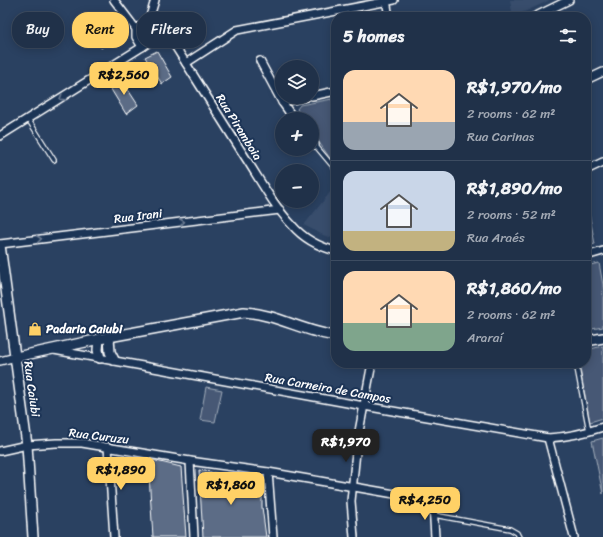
<!DOCTYPE html>
<meta charset="utf-8">
<style>
body{margin:0;font-family:Sriracha,sans-serif;background:#2d3d53;color:#f1f3f6;height:100vh;display:flex;flex-direction:column;font-size:15px;white-space:nowrap}
*{box-sizing:border-box;margin:0}
p{font-size:13px;color:#a2a9b4}
.icon{flex:none;width:22px;height:22px;fill:none;stroke:currentColor;stroke-width:2;stroke-linecap:round;stroke-linejoin:round}
.map{position:relative;flex:1;overflow:hidden}
.panel{position:absolute;left:331px;top:12px;width:260px;height:356px;display:flex;flex-direction:column;background:#203149;border-radius:16px;box-shadow:0 2px 10px #0003,0 0 0 1px #3d4c61}
.panel>*{flex:none}
.hud{position:absolute;left:12px;top:12px;width:259px;height:36px;display:flex;gap:8px}
.tools{position:absolute;left:275px;top:60px;display:grid;gap:8px}
.tools a{display:grid;place-items:center;width:44px;height:44px;border-radius:50%;background:#203149;box-shadow:0 2px 10px #0003,0 0 0 1px #3d4c61;font-size:20px}
.price{position:absolute;translate:-50% -34px;padding:0 9px;border-radius:8px;background:#ffd166;color:#111;font-size:13px;line-height:26px;filter:drop-shadow(0 1px 2px #0008)}
.price::after{content:'';position:absolute;left:50%;top:24px;width:12px;height:9px;margin-left:-6px;background:inherit;clip-path:polygon(0 0,100% 0,50% 100%)}
.price.current{background:#222;color:#fff}
ul{padding:0;list-style:none}
li{display:flex;align-items:center;gap:12px;height:100px;padding:0 12px}
li+li{border-top:1px solid #3d4c61}
li span{display:grid;place-items:center;flex:none;width:112px;height:80px;border-radius:12px;color:#555}
li>.icon{margin-inline-start:auto}
span .icon{width:48px;height:48px;fill:#fffc;stroke-width:1}
li b{font-size:17px}
h2{display:flex;justify-content:space-between;align-items:center;height:48px;padding:0 12px;font-size:17px}
.pill{padding:0 14px;border-radius:16px;background:#203149;box-shadow:0 2px 10px #0003,0 0 0 1px #3d4c61;font-size:14px;line-height:36px}
.pill.current{background:#ffd166;color:#111}
.map>svg:first-child{display:block}
.built{fill:#394e6c}
.green{fill:#465975;stroke:#a2acba}
.building{fill:#5b6c86;stroke:#fff}
.lines{fill:none;stroke-linecap:round;stroke-linejoin:round}
.service-casing{stroke:#fff;stroke-width:6}
.minor-casing{stroke:#fff;stroke-width:10}
.tertiary-casing{stroke:#fff;stroke-width:12}
.service{stroke:#1d3557;stroke-width:3.5}
.minor{stroke:#1d3557;stroke-width:7}
.tertiary{stroke:#1d3557;stroke-width:9}
.oneway{stroke:#6c7c92}
.labels{text-anchor:middle;stroke-width:4;stroke-linejoin:round;paint-order:stroke}
.street-label{font-size:12px;fill:#fff;stroke:#1d3557}
.poi-label{font-size:12px;font-weight:bold;fill:#fff;stroke:#1d3557;text-anchor:start}
</style>
<div class="map">
<svg width="603" height="537" viewBox="0 0 603 537">
<rect width="100%" height="100%" fill="#2a4161"/>
<filter id="ink" filterUnits="userSpaceOnUse"><feTurbulence type="fractalNoise" baseFrequency=".025" numOctaves="2"/><feDisplacementMap in="SourceGraphic" scale="8" xChannelSelector="R" yChannelSelector="G"/><feConvolveMatrix kernelMatrix="1 2 1 2 8 2 1 2 1" color-interpolation-filters="sRGB"/></filter>
<g filter="url(#ink)">
<g class="built">
<polygon points="510,0 550,0 513,17"/>
<polygon points="336,185 336,239 323,235 304,225"/>
</g>
<g class="green">
<polygon points="332,99 336,126 336,167 312,132 312,119 303,119 297,109 300,105"/>
<polygon points="586,197 595,244 586,246"/>
<polygon points="599,263 603,285 603,327 586,330 586,266"/>
<polygon points="603,346 603,418 590,422 579,363 586,363 586,350"/>
<polygon points="206,387 222,390 215,422 200,420"/>
<polygon points="603,438 603,494 592,441"/>
</g>
<g class="building">
<polygon points="110,13 124,34 101,48 87,26"/>
<polygon points="157,51 172,77 162,84 145,57"/>
<polygon points="121,79 138,105 126,114 109,86"/>
<polygon points="148,459 181,467 186,537 153,537"/>
<polygon points="199,470 262,481 262,507 266,537 203,537"/>
</g>
<g class="lines">
<g class="service-casing">
<g id="service">
<polyline points="28,119 54,160"/>
<polyline points="315,145 336,170"/>
<polyline points="576,363 589,431"/>
<polyline points="434,515 510,529 517,533 519,537"/>
</g>
</g>
<g class="minor-casing">
<g id="minor">
<polyline points="114,0 136,29 136,37 142,47"/>
<polyline points="386,0 389,17"/>
<polyline points="534,17 569,0"/>
<polyline points="148,23 155,0"/>
<path d="M136,29C152,17 158,26 170,38C195,77 220,117 245,157C260,180 273,205 292,225C303,238 320,247 336,251"/>
<polyline points="260,61 282,102 294,119"/>
<polyline points="186,63 237,30 394,0"/>
<polyline points="586,80 603,72"/>
<polyline points="312,96 336,91"/>
<polyline points="282,102 306,97"/>
<polyline points="0,136 142,47 164,32"/>
<polyline points="312,142 315,145"/>
<polyline points="586,170 603,162"/>
<polyline points="0,244 280,210"/>
<polyline points="586,256 603,251"/>
<path d="M54,350L364,406L548,438C567,437 585,433 603,427"/>
<polyline points="0,361 16,357"/>
<polyline points="548,438 574,537"/>
<polyline points="108,447 114,537"/>
<polyline points="0,451 27,445 56,443 82,443 190,461 268,472 429,500 432,501 433,504 435,537"/>
<polyline points="190,461 194,537"/>
<polyline points="268,472 273,537"/>
<polyline points="354,537 351,501 357,442 372,363"/>
</g>
</g>
<g class="tertiary-casing">
<g id="tertiary">
<polyline points="0,245 27,445 33,537"/>
<polyline points="109,337 110,352 114,360"/>
<polyline points="99,339 98,350 100,358"/>
<polyline points="586,341 603,338"/>
<path d="M16,357L109,337L244,312C276,314 304,332 336,336"/>
</g>
</g>
<use href="#service" class="service"/>
<use href="#minor" class="minor"/>
<use href="#tertiary" class="tertiary"/>
</g>
<defs><path id="oneway-chevron" d="M-2-3.5L2.5 0L-2 3.5" fill="none" stroke-width="1.6" stroke-linecap="round" stroke-linejoin="round"/></defs>
<g class="oneway">
<use href="#oneway-chevron" transform="translate(62 98) rotate(148)"/>
<use href="#oneway-chevron" transform="translate(182 222) rotate(-7)"/>
<use href="#oneway-chevron" transform="translate(39 239) rotate(-7)"/>
</g>
</g>
<defs>
<g id="shop-bare" transform="scale(1.08)"><path d="M-5-2.5h2.3a2.7 3.5 0 0 1 5.4 0H5L5.5 6h-11ZM-1.5-2.5h3a1.5 2.3 0 0 0-3 0Z" fill="#ffd166" stroke="#1d3557" stroke-width="2.5" paint-order="stroke"/></g>
</defs>
<g fill-rule="evenodd">
<use href="#shop-bare" x="35" y="329"/>
</g>
<g class="labels">
<g class="street-label">
<text transform="translate(239 127) rotate(58)" y="4">Rua Piramboia</text>
<text transform="translate(138 216) rotate(-7)" y="4">Rua Irani</text>
<text transform="translate(328 388) rotate(10)" y="4">Rua Carneiro de Campos</text>
<text transform="translate(32 389) rotate(82)" y="4">Rua Caiubi</text>
<text transform="translate(99 436) rotate(7)" y="4">Rua Curuzu</text>
</g>
<g class="poi-label">
<text x="46" y="333">Padaria Caiubi</text>
</g>
</g>
</svg>
<div class="tools">
<a><svg class="icon" aria-label="layers" viewBox="0 0 24 24"><path d="M12 4l9 5-9 5-9-5zM3 14l9 5 9-5"/></svg></a>
<a>+</a>
<a>−</a>
</div>
<b class="price" style="left:124px;top:96px">R$2,560</b>
<b class="price current" style="left:346px;top:463px">R$1,970</b>
<b class="price" style="left:121px;top:491px">R$1,890</b>
<b class="price" style="left:231px;top:506px">R$1,860</b>
<b class="price" style="left:425px;top:521px">R$4,250</b>
<div class="hud">
<a class="pill">Buy</a>
<a class="pill current">Rent</a>
<a class="pill">Filters</a>
</div>
<section class="panel">
<h2>5 homes<svg class="icon" aria-label="filters" viewBox="0 0 24 24"><path d="M4 7h16M4 17h16"/><circle cx="9" cy="7" r="2"/><circle cx="15" cy="17" r="2"/></svg></h2>
<ul>
<li><span style="background:linear-gradient(#ffd9b3 65%,#9aa5b1 0)"><svg class="icon" aria-label="home" viewBox="0 0 24 24"><path d="M3 11l9-7 9 7M6 9v11h12V9"/></svg></span><div><b>R$1,970/mo</b><p>2 rooms · 62 m²</p><p>Rua Carinas</p></div></li>
<li><span style="background:linear-gradient(#c9d6e8 75%,#c2b280 0)"><svg class="icon" aria-label="home" viewBox="0 0 24 24"><path d="M3 11l9-7 9 7M6 9v11h12V9"/></svg></span><div><b>R$1,890/mo</b><p>2 rooms · 52 m²</p><p>Rua Araés</p></div></li>
<li><span style="background:linear-gradient(#ffd9b3 65%,#7fa58c 0)"><svg class="icon" aria-label="home" viewBox="0 0 24 24"><path d="M3 11l9-7 9 7M6 9v11h12V9"/></svg></span><div><b>R$1,860/mo</b><p>2 rooms · 62 m²</p><p>Araraí</p></div></li>
</ul>
</section>
</div>
